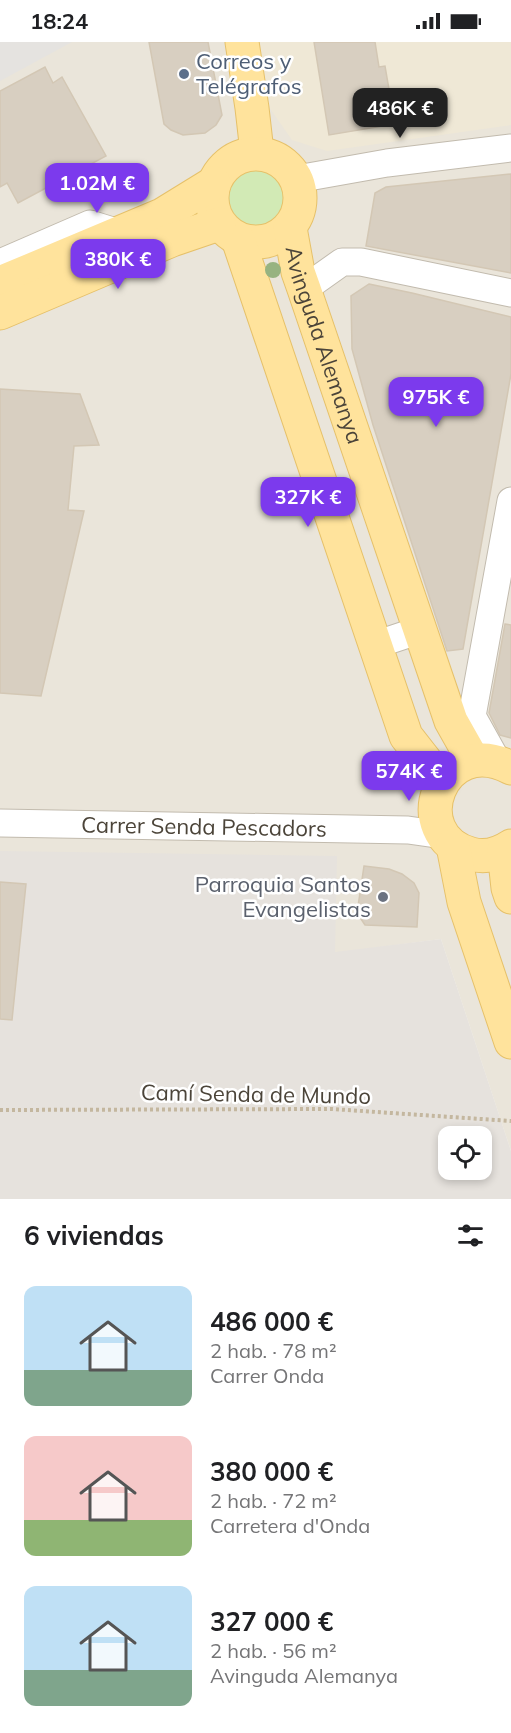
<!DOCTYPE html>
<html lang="es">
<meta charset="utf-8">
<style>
body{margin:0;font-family:Mulish,sans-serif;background:#f2f2f2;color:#202124;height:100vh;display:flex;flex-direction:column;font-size:22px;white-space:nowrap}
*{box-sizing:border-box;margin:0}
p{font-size:20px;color:#757577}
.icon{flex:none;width:33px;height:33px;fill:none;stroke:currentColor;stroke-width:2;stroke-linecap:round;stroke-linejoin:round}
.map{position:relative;height:1157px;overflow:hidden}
.panel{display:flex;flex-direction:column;background:#fff;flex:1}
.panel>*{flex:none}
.fabs{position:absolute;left:438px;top:1084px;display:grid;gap:12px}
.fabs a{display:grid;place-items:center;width:54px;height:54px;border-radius:12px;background:#fff;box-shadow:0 3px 9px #0003;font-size:30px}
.price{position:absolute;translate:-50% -51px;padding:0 14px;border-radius:12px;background:#7c3aed;color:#fff;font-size:20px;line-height:39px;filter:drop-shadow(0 2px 3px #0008)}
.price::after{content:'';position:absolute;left:50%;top:36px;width:18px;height:14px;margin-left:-9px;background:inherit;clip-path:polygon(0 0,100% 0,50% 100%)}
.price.selected{background:#222;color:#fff}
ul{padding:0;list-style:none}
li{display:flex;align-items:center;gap:18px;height:150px;padding:0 24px}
li span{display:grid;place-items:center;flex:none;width:168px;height:120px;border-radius:12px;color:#555}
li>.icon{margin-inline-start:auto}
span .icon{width:72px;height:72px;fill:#fffc;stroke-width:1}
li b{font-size:26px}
h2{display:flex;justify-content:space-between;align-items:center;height:72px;padding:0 24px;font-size:26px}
.status{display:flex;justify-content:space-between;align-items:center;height:42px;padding:0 30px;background:#fff;direction:ltr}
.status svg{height:16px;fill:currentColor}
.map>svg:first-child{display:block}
.residential{fill:#eae5da}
.industrial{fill:#e6e2dd;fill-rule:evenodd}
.education{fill:#efe8d6}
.green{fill:#d2eab5}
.parking{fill:#e5e3e0}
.building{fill:#d8cfc1;stroke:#d3c7b4;stroke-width:1.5}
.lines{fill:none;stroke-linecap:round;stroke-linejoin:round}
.minor-casing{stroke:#c2bbae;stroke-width:29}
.major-casing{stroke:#e6c16a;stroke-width:35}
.path{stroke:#c4b79f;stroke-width:4;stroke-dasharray:3 3;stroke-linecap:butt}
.minor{stroke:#fff;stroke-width:27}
.major{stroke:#ffe39c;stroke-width:33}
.tree{fill:#97b381}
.service-dot{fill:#5c6f8a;stroke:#fff;stroke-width:2}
.worship-dot{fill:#6b7280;stroke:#fff;stroke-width:2}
.labels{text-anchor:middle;stroke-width:5;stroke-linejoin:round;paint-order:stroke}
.service-label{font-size:22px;fill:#4e5e75;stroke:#fff;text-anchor:start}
.street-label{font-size:22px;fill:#4b4439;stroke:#fff}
.worship-label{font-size:22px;fill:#5b616d;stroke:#fff;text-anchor:end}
</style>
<div class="status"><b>18:24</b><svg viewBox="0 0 49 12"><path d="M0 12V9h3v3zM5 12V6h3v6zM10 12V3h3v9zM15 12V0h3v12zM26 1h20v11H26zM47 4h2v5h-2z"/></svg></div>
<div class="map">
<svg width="511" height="1157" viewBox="0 0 511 1157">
<rect width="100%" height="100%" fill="#f6f3ec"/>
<polygon class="residential" points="0,0 511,0 511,1109 441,897 335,911 0,810"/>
<path class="industrial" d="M0,809L337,814L335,910L441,897L511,1109V1157H0ZM448,1095H482V1128H448Z"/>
<polygon class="education" points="257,0 511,0 511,83 327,109 292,98 269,65"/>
<circle class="green" cx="255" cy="156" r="31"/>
<polygon class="parking" points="0,0 72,0 0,39"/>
<g class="building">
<polygon points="149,0 208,0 222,73 216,83 205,91 183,93 171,88 164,82"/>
<polygon points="314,0 375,0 379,25 385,24 395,82 329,93"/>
<polygon points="45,25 53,41 62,35 106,114 18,161 7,141 0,145 0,49"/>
<polygon points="511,132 511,231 366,204 375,151 386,145"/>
<polygon points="369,242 412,251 511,275 511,332 463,607 447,609 373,383 352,307 351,254"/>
<polygon points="0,347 80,352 99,403 74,404 68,468 84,469 41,654 0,651"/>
<polygon points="505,582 511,583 511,696 500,693 489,671"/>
<polygon points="364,824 389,827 402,832 414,841 419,851 417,885 365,883 357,871"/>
<polygon points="0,840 26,842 12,978 0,977"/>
</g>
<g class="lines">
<g class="minor-casing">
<g id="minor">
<polyline points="297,137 387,121 511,106"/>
<polyline points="0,221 90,182 119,191"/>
<polyline points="304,247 342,220 361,220 511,251"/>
<polyline points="375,603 420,588"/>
<polyline points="497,719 472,674 511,459"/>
<path id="s1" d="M0,781L408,788L443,793"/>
</g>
</g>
<g class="major-casing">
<g id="major">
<polyline points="242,0 252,66 257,110"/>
<circle cx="256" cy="156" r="44"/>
<path id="s2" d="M290,186L298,230L304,247L451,679L473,718"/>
<polyline points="238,197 406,694 442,740"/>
<polyline points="0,241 162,173 214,141"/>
<polyline points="0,271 172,198 219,182"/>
<path d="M511,726C441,689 403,793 471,812C485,816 499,812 511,804"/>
<polyline points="453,804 464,860 511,1000"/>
<polyline points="504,809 508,846 511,855"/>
</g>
</g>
<polyline class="path" points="0,1068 332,1067 511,1079"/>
<use href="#minor" class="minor"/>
<use href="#major" class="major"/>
</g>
<circle class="tree" cx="273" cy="228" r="8"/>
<circle class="service-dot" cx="184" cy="32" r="6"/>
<circle class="worship-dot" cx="383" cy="855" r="6"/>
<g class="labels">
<g class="service-label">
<text x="196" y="27">Correos y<tspan x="196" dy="25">Telégrafos</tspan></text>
</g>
<g class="street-label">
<text dy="8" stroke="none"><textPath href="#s2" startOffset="122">Avinguda Alemanya</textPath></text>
<text dy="8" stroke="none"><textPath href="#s1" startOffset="204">Carrer Senda Pescadors</textPath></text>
<text transform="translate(256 1052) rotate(1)" y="8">Camí Senda de Mundo</text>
</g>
<g class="worship-label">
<text x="371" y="850">Parroquia Santos<tspan x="371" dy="25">Evangelistas</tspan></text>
</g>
</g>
</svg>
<div class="fabs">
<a><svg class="icon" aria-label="locate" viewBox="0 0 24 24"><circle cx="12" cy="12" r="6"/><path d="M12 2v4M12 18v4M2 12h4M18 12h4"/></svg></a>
</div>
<b class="price selected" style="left:400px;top:97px">486K €</b>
<b class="price" style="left:97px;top:172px">1.02M €</b>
<b class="price" style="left:118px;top:248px">380K €</b>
<b class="price" style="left:436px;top:386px">975K €</b>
<b class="price" style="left:308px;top:486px">327K €</b>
<b class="price" style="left:409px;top:760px">574K €</b>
</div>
<section class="panel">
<h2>6 viviendas<svg class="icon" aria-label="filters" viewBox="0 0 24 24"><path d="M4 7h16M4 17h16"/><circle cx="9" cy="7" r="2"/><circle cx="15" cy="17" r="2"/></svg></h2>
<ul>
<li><span style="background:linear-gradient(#bfe0f5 70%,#7fa58c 0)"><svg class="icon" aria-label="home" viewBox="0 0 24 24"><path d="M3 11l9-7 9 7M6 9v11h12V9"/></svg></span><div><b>486 000 €</b><p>2 hab. · 78 m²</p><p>Carrer Onda</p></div></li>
<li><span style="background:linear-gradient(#f6c9c9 70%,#8fb573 0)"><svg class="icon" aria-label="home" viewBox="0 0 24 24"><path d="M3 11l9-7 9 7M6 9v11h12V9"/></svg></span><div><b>380 000 €</b><p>2 hab. · 72 m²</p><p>Carretera d'Onda</p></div></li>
<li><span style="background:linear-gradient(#bfe0f5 70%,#7fa58c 0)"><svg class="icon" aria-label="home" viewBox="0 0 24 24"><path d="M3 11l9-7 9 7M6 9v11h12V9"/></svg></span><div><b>327 000 €</b><p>2 hab. · 56 m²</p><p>Avinguda Alemanya</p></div></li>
</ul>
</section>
